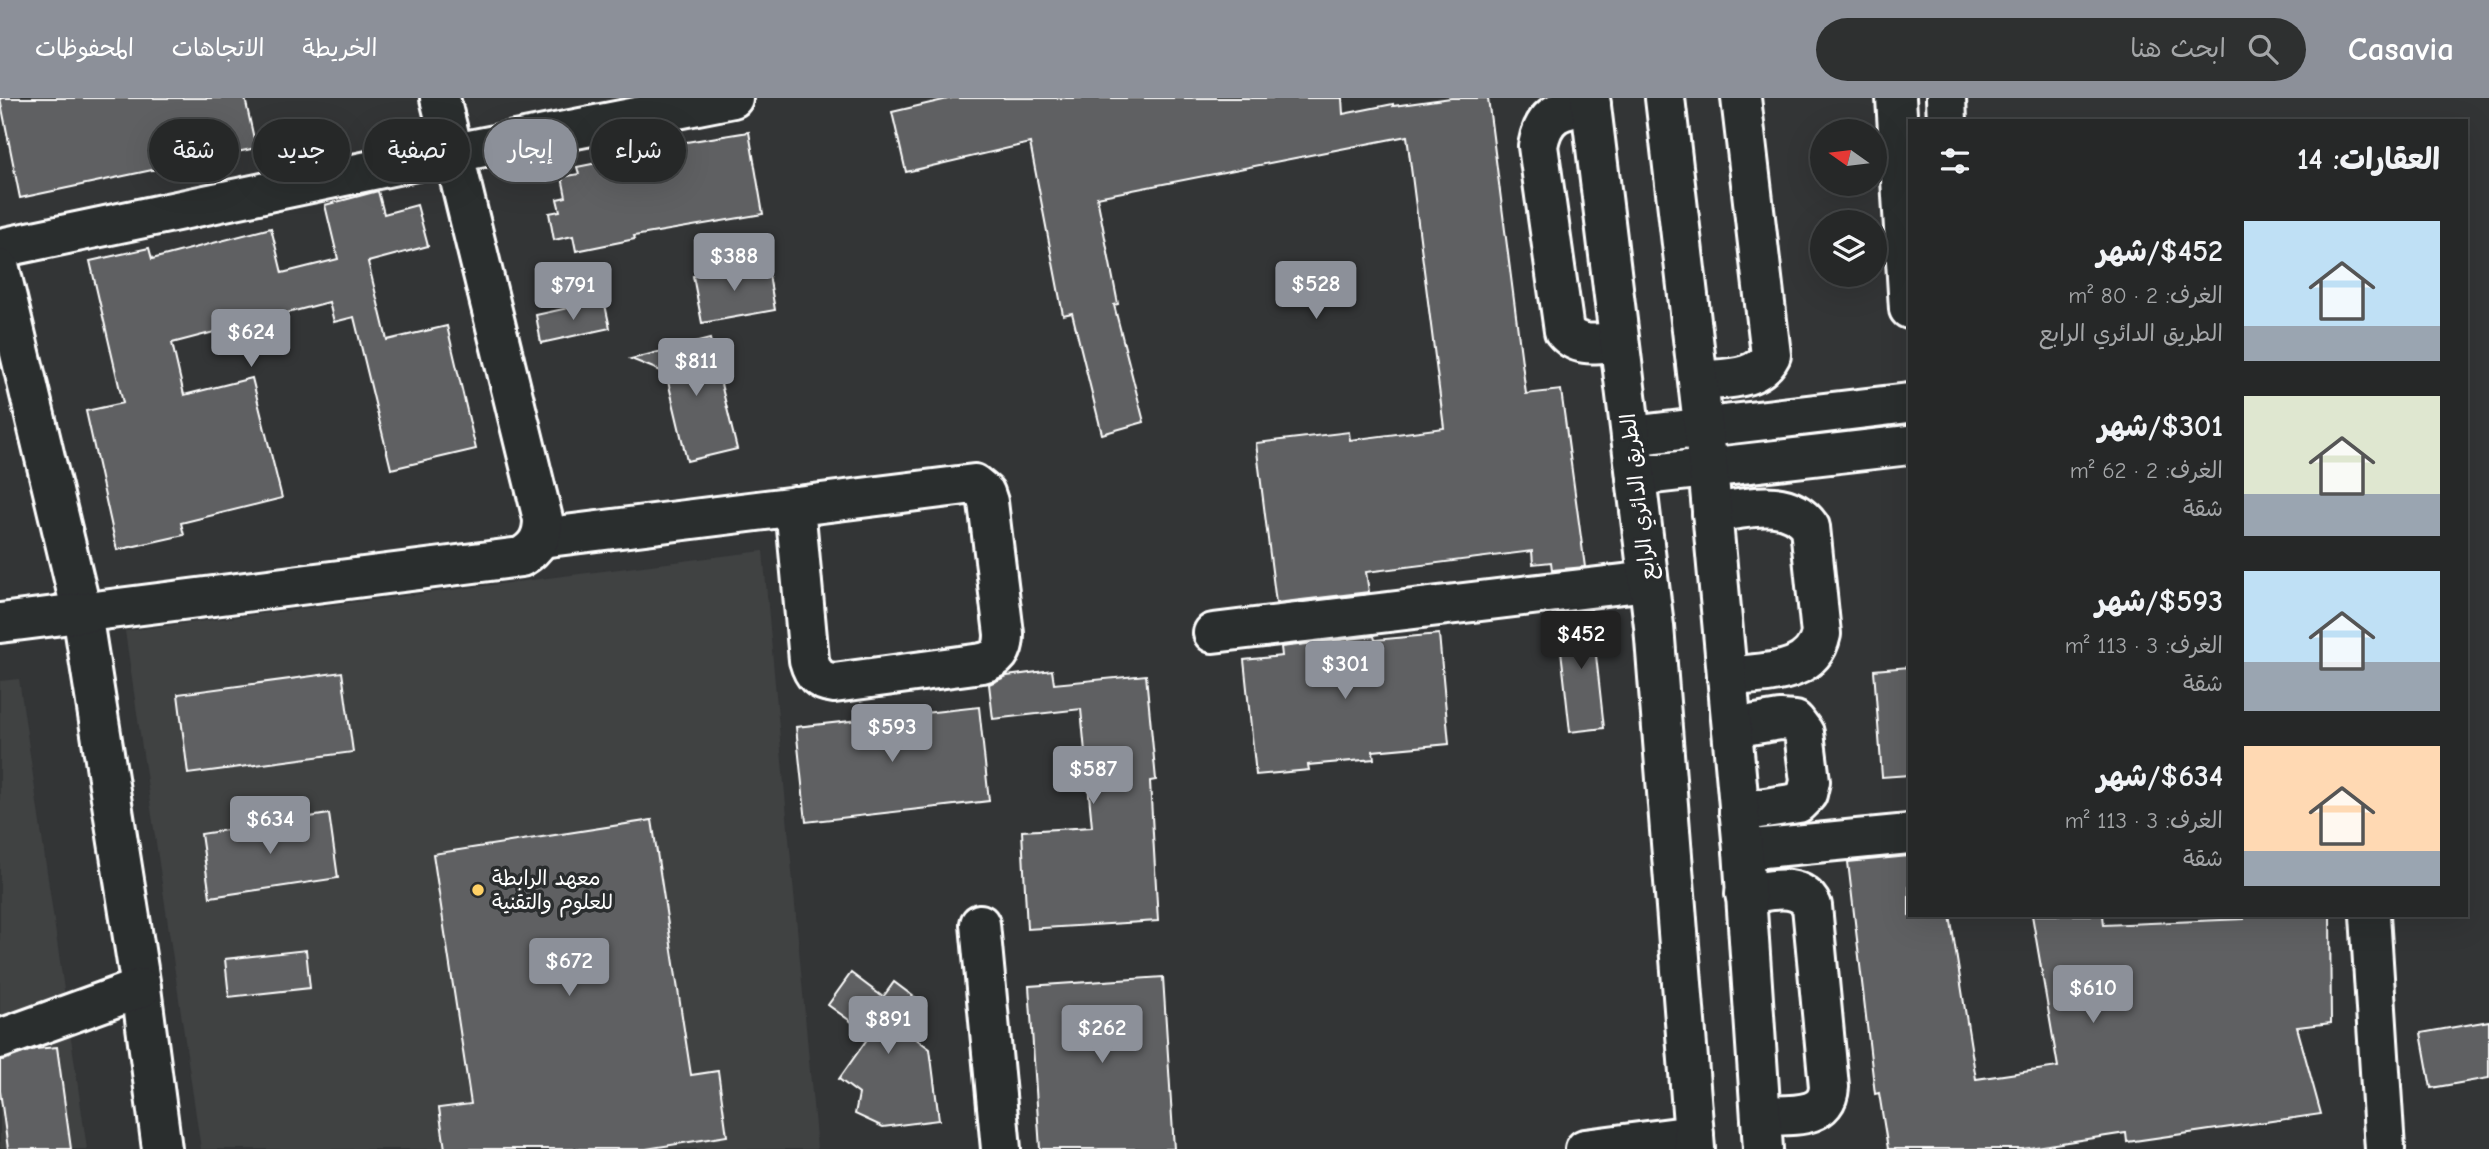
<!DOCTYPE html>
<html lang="ar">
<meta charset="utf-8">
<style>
body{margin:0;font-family:"Comic Neue","Playpen Sans Arabic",sans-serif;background:#2e3030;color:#f1f3f6;direction:rtl;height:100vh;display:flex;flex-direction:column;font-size:26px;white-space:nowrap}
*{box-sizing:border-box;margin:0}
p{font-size:23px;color:#a4a6a8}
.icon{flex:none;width:38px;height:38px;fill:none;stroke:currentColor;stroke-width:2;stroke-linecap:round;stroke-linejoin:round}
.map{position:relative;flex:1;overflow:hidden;direction:ltr}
.side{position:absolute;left:1908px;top:21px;width:560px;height:798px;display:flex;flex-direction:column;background:#262828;border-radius:0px;box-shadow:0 7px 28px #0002,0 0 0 2px #424445;direction:rtl}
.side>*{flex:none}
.guide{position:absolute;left:21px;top:21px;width:665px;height:63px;direction:rtl;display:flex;gap:14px}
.needle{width:46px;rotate:284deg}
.controls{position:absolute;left:1810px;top:21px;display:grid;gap:14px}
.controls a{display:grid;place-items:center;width:77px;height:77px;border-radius:50%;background:#262828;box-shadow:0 7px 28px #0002,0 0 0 2px #424445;font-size:35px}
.price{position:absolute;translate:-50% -60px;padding:0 16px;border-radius:7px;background:#8c9099;color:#fff;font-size:23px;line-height:46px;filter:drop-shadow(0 2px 4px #0008)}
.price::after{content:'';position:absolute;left:50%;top:42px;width:21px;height:16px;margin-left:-10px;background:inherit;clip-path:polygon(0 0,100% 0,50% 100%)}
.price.current{background:#222;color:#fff}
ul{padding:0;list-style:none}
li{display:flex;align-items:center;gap:21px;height:175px;padding:0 28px}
li span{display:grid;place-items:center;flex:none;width:196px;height:140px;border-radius:0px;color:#555}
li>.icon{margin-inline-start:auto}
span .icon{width:84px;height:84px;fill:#fffc;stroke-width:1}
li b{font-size:30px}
h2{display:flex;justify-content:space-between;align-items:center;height:84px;padding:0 28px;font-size:30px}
.chip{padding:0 24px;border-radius:32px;background:#262828;box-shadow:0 7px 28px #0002,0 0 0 2px #424445;font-size:24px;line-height:63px}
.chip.current{background:#8c9099;color:#fff}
header{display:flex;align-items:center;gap:42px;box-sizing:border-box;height:98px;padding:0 35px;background:#8c9099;color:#fff}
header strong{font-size:33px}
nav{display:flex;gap:38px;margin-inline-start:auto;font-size:24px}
.search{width:490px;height:63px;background:#2e3030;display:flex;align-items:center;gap:18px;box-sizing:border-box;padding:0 24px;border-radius:38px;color:#a4a6a8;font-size:26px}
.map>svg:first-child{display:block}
.built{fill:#404243}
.building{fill:#5f6162;stroke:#fff;stroke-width:2}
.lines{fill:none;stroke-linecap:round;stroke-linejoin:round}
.minor-casing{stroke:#fff;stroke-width:44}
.major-casing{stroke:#fff;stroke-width:44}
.minor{stroke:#2a2d2e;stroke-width:38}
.major{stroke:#2a2d2e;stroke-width:38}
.poi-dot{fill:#ffd166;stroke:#2a2d2e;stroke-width:2.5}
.labels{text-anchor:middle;stroke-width:7;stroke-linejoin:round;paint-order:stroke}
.street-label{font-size:21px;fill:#fff;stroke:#2a2d2e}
.poi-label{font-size:21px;fill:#fff;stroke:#2a2d2e;text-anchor:start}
</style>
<header>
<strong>Casavia</strong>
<div class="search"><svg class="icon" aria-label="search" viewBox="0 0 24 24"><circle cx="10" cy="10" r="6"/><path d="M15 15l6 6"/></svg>ابحث هنا</div>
<nav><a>الخريطة</a><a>الاتجاهات</a><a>المحفوظات</a></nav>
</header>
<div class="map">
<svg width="2489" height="1051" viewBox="0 0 2489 1051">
<rect width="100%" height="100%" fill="#333536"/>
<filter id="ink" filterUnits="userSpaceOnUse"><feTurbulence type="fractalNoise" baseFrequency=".0143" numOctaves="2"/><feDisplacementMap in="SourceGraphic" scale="14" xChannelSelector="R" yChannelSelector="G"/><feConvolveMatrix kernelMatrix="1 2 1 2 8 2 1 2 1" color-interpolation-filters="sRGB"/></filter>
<g filter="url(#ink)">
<g class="built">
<polygon points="763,453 817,1051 201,1051 125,533"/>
<polygon points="19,581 87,1051 0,1051 0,583"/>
</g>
<g class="building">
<polygon points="0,0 245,0 256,50 20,100"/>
<polygon points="952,0 1342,0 1343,16 1393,6 1393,8 1451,0 1488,0 1526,296 1561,292 1585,469 1552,472 1551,464 1533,466 1532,453 1366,474 1369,494 1276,505 1256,345 1349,334 1350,342 1444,330 1407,38 1097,99 1118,206 1114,207 1144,324 1102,336 1072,215 1063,217 1030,45 906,74 892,14"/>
<polygon points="749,34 763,116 634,138 635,141 576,153 573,138 554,142 549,115 560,113 557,101 566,99 562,79 579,76 577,69 662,52 661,48"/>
<polygon points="378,93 384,116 417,107 428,148 368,164 387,242 447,228 476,351 391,371 354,219 334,224 329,204 172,245 184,297 252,280 282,400 181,425 184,437 117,452 86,313 123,305 90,163 149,150 152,161 271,130 282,175 338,161 325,107"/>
<polygon points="767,165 775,212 702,225 693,178"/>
<polygon points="604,202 610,230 541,245 536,217"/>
<polygon points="710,241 737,351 687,363 666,275 631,261"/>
<polygon points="1591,512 1604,630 1570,634 1557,516"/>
<polygon points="1439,536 1449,646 1373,653 1374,661 1308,667 1309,672 1256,677 1244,562 1282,558 1281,549 1374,538 1375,542"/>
<polygon points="1909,569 1909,677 1882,679 1874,572"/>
<polygon points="1052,572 1054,586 1146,577 1156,682 1150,683 1158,823 1027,831 1022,733 1092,729 1081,611 993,621 989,586 1007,578"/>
<polygon points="342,574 353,654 188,676 178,596"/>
<polygon points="979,609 989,703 806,724 796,629"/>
<polygon points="329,716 338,780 210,799 201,736"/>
<polygon points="652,722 691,977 718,973 727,1038 646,1051 445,1051 439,1010 471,1006 433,756"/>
<polygon points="1909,758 1909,817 1950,817 1976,981 2058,969 2032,817 2103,817 2104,827 2244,821 2244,817 2330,817 2331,925 2297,929 2321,1016 2127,1044 2126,1035 2023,1051 1888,1051 1879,995 1875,996 1848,764"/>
<polygon points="306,852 310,890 229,899 225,861"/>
<polygon points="851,875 883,899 894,884 926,908 907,934 930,951 939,1022 883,1029 855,1016 859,996 839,981 870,937 828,907"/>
<polygon points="1163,879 1174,1051 1040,1051 1029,888"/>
<polygon points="2489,923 2489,980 2431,990 2421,935"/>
<polygon points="57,949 71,1051 8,1051 0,993 0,962 35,951"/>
</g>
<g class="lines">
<g class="minor-casing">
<g id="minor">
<polyline points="1896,0 1909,211"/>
<polyline points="1946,0 1947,23"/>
<path d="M1591,7C1561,11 1544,14 1538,48L1564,233C1579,251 1598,245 1619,243"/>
<polyline points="0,150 454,55 733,0"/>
<polyline points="0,171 82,515 141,890 162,1051"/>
<path d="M1699,283C1725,280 1758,283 1771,257L1741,0"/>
<polyline points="1631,338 1909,305"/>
<polyline points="1636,378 1909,347"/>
<path d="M1712,415C1746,411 1787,397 1810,429L1821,536C1812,579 1762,574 1727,579"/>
<path d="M541,440L974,386L985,395L988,404L1004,536C1004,552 999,561 982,565L834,585C819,583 813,577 809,562L795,408"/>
<path d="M0,525L521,459C537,450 543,439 543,421L440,0"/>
<polyline points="1213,535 1648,483"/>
<polyline points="1732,630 1780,622 1795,623 1804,635 1810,683 1807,696 1798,705 1739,714"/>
<polyline points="1743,752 1909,736"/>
<path d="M1745,796C1769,793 1800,783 1812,808L1829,989C1827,1023 1787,1016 1761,1018"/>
<polyline points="2370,817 2385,1051"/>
<polyline points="980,826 1001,1051"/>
<polyline points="0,941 141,890"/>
<polyline points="1585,1051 1694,1037"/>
</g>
</g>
<g class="major-casing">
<g id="major">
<polyline points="1590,0 1654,528 1695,1051"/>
<polyline points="1665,0 1708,369 1743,752 1763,1051"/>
</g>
</g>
<use href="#minor" class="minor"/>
<use href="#major" class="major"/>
</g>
</g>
<circle class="poi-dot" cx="478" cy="792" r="7"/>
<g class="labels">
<g class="street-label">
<text transform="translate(1638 399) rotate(-97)" y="7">الطريق الدائري الرابع</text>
</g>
<g class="poi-label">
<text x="492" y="787">معهد الرابطة<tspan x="492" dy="24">للعلوم والتقنية</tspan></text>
</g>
</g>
</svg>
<div class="controls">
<a><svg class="needle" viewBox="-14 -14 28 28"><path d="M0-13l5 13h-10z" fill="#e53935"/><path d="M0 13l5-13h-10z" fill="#a4a6a8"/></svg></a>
<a><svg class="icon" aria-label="layers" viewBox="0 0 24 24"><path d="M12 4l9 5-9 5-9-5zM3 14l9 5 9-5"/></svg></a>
</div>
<b class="price" style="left:734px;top:195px">$388</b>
<b class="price" style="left:1316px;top:223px">$528</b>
<b class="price" style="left:573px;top:224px">$791</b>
<b class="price" style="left:251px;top:271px">$624</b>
<b class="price" style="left:696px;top:300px">$811</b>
<b class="price current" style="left:1581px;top:573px">$452</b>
<b class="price" style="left:1345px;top:603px">$301</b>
<b class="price" style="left:892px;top:666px">$593</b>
<b class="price" style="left:1093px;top:708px">$587</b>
<b class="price" style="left:270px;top:758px">$634</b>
<b class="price" style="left:569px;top:900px">$672</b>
<b class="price" style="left:2093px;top:927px">$610</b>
<b class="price" style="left:888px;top:958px">$891</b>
<b class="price" style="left:1102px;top:967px">$262</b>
<div class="guide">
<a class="chip">شراء</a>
<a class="chip current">إيجار</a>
<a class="chip">تصفية</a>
<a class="chip">جديد</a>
<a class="chip">شقة</a>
</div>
<section class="side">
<h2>العقارات: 14<svg class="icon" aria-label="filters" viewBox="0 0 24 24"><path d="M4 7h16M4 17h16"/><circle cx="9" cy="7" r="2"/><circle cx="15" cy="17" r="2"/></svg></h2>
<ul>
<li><span style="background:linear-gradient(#bfe0f5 75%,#9aa5b1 0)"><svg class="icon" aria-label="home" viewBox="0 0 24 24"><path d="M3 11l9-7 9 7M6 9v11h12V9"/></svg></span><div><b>$452/شهر</b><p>الغرف: 2 · 80 m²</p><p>الطريق الدائري الرابع</p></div></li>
<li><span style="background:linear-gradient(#dfe7d0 70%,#9aa5b1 0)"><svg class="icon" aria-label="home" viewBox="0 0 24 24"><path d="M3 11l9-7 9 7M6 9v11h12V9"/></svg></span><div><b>$301/شهر</b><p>الغرف: 2 · 62 m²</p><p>شقة</p></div></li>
<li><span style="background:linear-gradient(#bfe0f5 65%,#9aa5b1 0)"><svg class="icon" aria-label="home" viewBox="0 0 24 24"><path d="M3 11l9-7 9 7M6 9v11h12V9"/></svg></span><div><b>$593/شهر</b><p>الغرف: 3 · 113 m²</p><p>شقة</p></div></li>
<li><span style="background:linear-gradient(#ffd9b3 75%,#9aa5b1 0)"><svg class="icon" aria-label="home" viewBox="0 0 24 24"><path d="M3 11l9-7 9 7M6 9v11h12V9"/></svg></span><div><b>$634/شهر</b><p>الغرف: 3 · 113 m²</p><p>شقة</p></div></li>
</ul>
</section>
</div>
